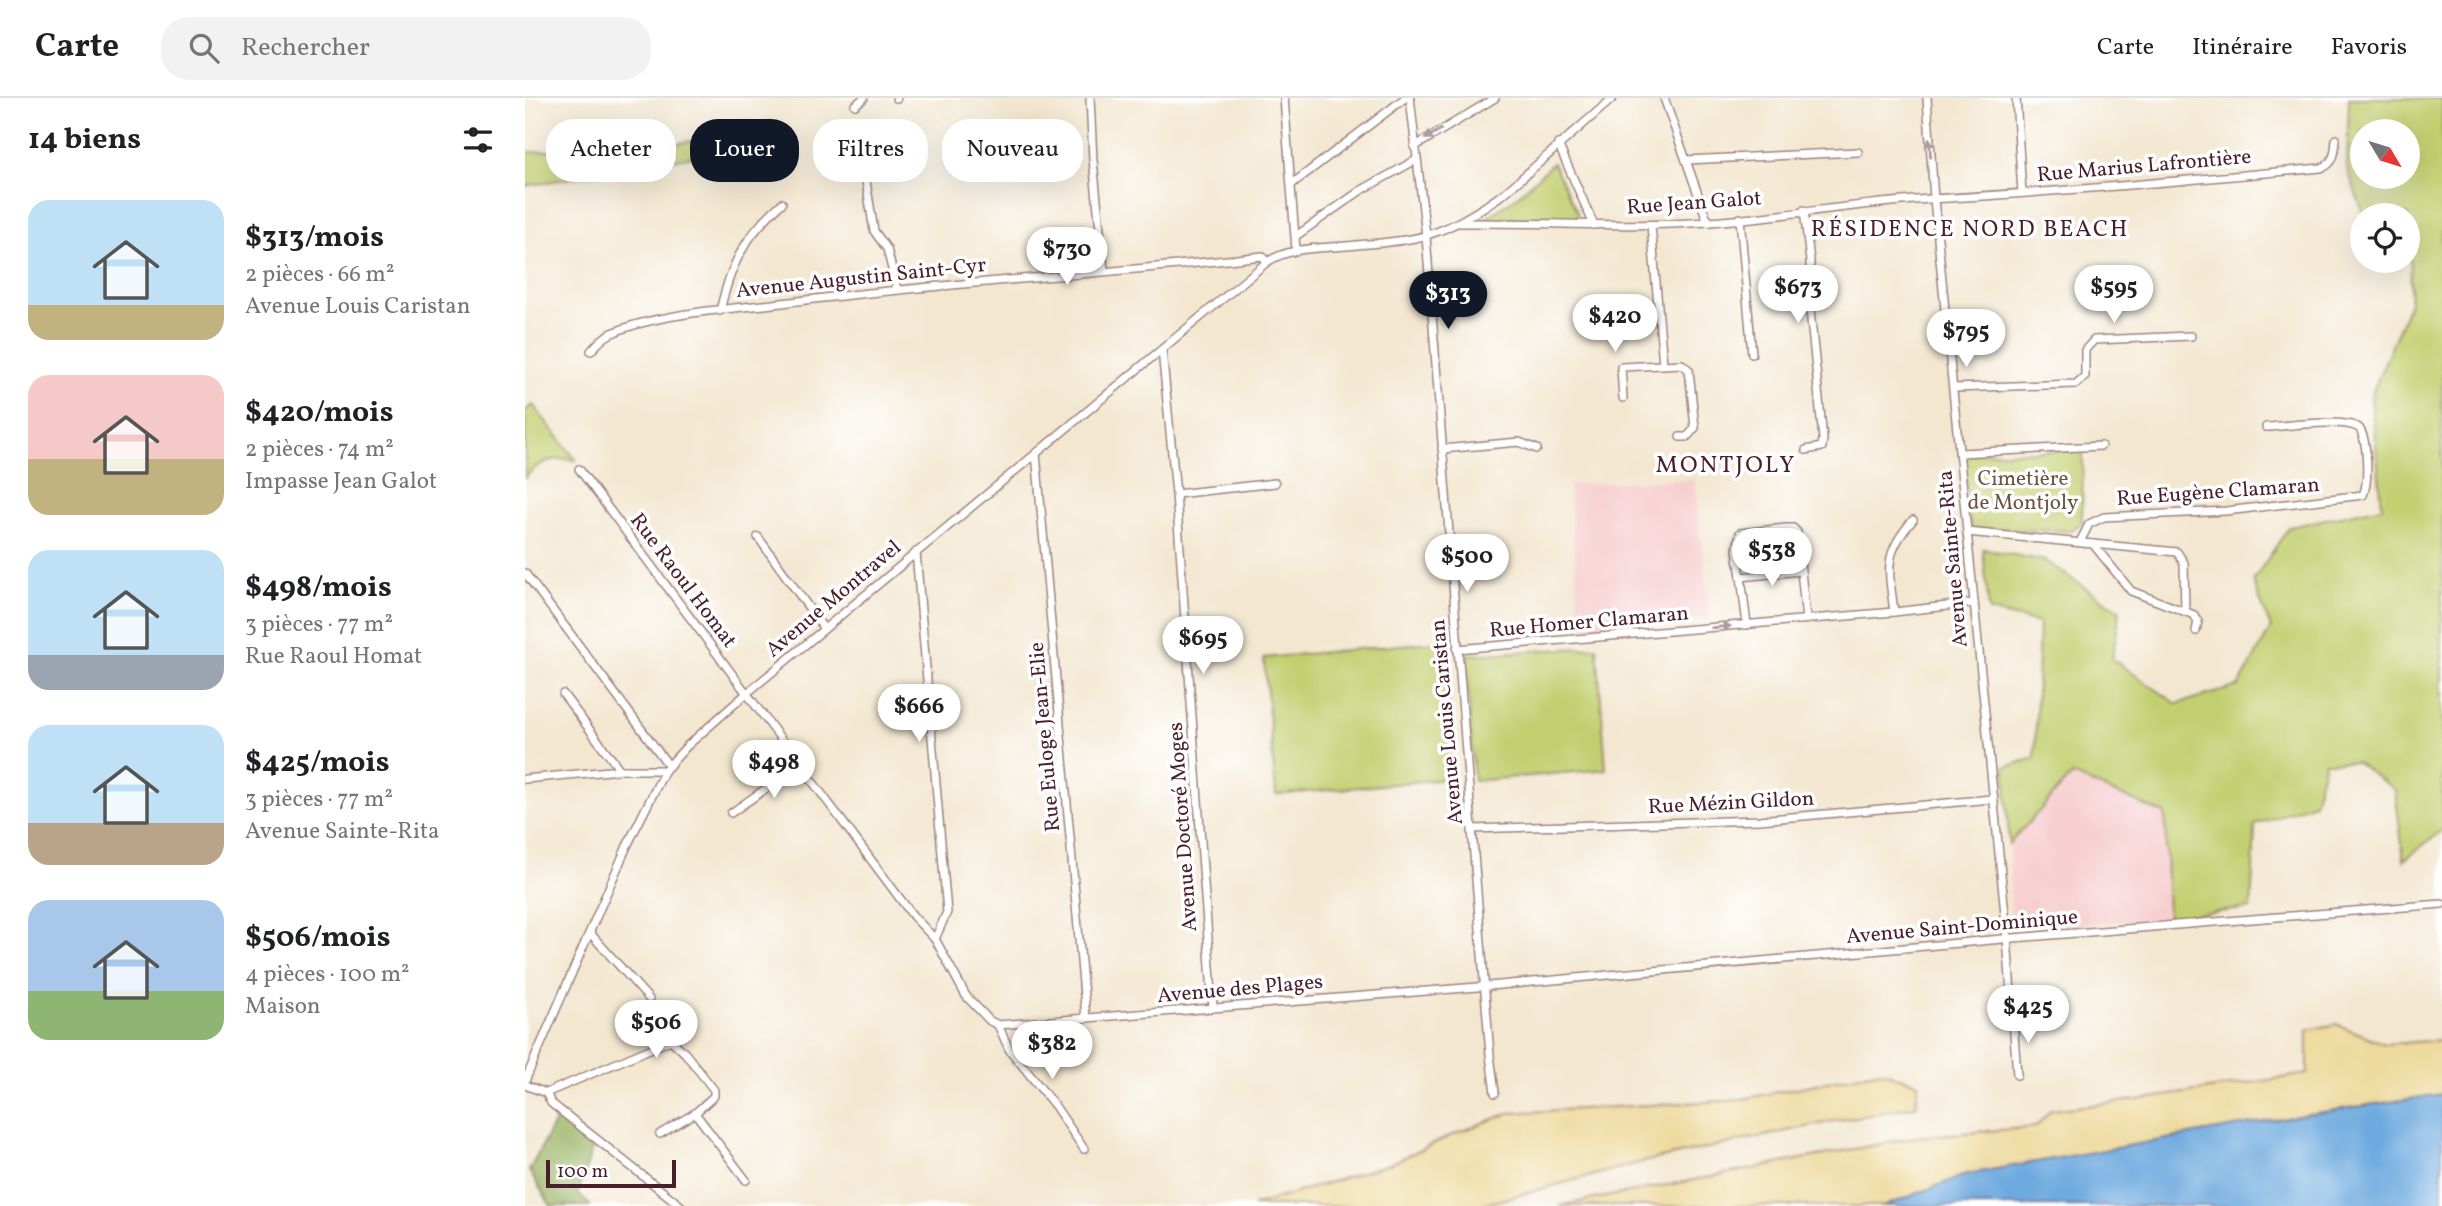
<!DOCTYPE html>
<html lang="fr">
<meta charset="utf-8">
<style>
body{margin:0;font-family:Vollkorn,serif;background:#f2f2f2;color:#202124;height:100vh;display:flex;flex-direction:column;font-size:26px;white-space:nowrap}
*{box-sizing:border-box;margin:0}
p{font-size:23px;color:#757577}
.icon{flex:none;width:38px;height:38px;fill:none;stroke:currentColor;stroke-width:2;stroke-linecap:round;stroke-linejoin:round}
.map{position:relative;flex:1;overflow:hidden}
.details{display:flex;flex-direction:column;background:#fff;width:525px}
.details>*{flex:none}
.hud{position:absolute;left:21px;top:21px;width:665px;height:63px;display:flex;gap:14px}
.needle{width:46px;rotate:128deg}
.tools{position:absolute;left:1825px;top:21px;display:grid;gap:14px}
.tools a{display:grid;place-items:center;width:70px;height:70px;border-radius:50%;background:#fff;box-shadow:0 7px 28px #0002;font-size:35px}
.scale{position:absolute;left:21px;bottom:18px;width:130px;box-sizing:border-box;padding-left:7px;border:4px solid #4a1f2b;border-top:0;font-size:19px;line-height:24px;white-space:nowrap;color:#4a1f2b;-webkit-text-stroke:5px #fff;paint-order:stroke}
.price{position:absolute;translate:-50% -60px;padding:0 16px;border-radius:24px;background:#fff;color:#222;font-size:23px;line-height:46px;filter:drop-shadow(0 2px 4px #0008)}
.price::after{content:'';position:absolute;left:50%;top:42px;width:21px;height:16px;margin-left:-10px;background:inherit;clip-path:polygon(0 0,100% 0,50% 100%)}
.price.active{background:#111827;color:#fff}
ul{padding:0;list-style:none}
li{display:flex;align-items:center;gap:21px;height:175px;padding:0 28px}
li span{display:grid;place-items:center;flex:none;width:196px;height:140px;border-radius:21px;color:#555}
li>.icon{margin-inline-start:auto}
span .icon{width:84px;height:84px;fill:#fffc;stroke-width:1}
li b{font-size:30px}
h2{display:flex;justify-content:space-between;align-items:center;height:84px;padding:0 28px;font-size:30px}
.tag{padding:0 24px;border-radius:28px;background:#fff;box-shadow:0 7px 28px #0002;font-size:24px;line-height:63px}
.tag.active{background:#111827;color:#fff}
header{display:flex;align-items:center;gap:42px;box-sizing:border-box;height:98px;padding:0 35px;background:#fff;border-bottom:2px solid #e0e0e0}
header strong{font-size:33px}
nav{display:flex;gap:38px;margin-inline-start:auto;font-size:24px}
.search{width:490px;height:63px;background:#f2f2f2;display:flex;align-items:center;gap:18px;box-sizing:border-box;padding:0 24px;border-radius:28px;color:#757577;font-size:26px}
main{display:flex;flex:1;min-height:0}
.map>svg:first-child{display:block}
.built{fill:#f7cfd0}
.green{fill:#c2cf70;stroke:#86774e;stroke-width:2;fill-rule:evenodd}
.forest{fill:#99b262;stroke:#726846;stroke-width:2}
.sand{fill:#eeda9e;stroke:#9c7c64;stroke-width:2}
.water{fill:#6eaadf;stroke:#5c6485;stroke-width:2}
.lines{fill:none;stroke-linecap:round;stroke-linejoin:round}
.street-casing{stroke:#9e837e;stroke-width:10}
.street{stroke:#fff;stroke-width:7}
.oneway{fill:#ae9aa0}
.labels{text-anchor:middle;stroke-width:7;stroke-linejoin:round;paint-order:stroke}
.street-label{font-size:21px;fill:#4a1f2b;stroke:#fff}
.park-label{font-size:21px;fill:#6e5440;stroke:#fff}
.neighbourhood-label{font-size:23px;letter-spacing:2px;fill:#4a1f2b;stroke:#fff}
.quarter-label{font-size:24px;letter-spacing:2px;fill:#4a1f2b;stroke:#fff}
</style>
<header>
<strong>Carte</strong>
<div class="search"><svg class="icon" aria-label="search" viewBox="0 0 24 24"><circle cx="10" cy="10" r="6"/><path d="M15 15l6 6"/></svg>Rechercher</div>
<nav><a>Carte</a><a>Itinéraire</a><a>Favoris</a></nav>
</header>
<main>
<section class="details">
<h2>14 biens<svg class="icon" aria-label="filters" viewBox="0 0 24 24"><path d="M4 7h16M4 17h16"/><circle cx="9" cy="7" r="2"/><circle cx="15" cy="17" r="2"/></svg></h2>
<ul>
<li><span style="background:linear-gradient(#bfe0f5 75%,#c2b280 0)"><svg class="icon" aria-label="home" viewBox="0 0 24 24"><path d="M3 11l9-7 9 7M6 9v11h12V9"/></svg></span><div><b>$313/mois</b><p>2 pièces · 66 m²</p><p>Avenue Louis Caristan</p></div></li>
<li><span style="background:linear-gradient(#f6c9c9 60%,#c2b280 0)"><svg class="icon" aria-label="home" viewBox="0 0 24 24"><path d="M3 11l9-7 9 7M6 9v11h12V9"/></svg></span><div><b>$420/mois</b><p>2 pièces · 74 m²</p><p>Impasse Jean Galot</p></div></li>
<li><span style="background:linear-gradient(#bfe0f5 75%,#9aa5b1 0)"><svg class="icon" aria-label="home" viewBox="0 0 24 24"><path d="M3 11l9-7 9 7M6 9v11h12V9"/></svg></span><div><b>$498/mois</b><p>3 pièces · 77 m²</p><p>Rue Raoul Homat</p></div></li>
<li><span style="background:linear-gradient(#bfe0f5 70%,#b9a48a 0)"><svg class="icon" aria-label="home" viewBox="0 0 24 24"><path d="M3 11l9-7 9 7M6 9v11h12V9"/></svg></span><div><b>$425/mois</b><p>3 pièces · 77 m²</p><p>Avenue Sainte-Rita</p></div></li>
<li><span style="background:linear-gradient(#a9c7e8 65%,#8fb573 0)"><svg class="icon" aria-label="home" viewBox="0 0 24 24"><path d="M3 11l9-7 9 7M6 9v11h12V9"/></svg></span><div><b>$506/mois</b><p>4 pièces · 100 m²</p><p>Maison</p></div></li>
</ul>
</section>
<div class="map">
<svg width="1917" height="1108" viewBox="0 0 1917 1108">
<rect width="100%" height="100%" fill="#fff"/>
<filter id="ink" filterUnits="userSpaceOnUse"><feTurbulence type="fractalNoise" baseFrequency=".0143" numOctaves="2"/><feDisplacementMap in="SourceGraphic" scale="14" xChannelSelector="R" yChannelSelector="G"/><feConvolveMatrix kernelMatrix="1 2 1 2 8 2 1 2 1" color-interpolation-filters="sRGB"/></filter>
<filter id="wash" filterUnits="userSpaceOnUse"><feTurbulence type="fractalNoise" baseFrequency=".00686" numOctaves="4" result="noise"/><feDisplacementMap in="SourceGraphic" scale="28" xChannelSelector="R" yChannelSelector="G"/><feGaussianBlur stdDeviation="1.57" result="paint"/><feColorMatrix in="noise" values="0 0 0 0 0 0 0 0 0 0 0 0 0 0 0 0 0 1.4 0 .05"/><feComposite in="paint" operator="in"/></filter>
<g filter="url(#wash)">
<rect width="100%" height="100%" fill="#f3e7d0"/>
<g class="built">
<polygon points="1169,381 1185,520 1055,532 1044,387"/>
<polygon points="1547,677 1641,716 1643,820 1494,831 1486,824 1484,746"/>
</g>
<g class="green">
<path d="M1824,0H1917V732L1879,762L1870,692L1831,664H1800L1789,705L1730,727L1726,810L1643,820L1640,716L1547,677L1484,746L1480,669L1510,660L1514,525L1464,513L1458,451L1520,463L1595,513L1587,561L1652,606L1714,588L1746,530L1728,483L1764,429L1857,409L1846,298L1885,204L1886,140L1883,139V117H1839L1822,70ZM1838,33H1883V79H1838Z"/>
<path d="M246,23L244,45L0,88V55C43,49 86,52 130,48C169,45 209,33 246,23Z"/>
<polygon points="1028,65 1053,116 1050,122 960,121 993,98"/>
<path d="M8,307L51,362C30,359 14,362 0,380V313Z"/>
<polygon points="1558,352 1557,424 1546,433 1446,431 1438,355"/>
<polygon points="918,543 930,680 751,697 739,560"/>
<polygon points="1072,549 1081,671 949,683 941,557"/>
</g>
<polygon class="forest" points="33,1017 68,1048 53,1096 66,1108 26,1108 4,1073"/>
<g class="sand">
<polygon points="1811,926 1860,946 1917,942 1917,996 1784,1016 1443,1076 1360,1108 1033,1108 1392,1039 1511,1029 1526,1012 1619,1001 1783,976 1783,932"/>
<polygon points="1355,973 1393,985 1391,1008 1304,1024 1117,1064 953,1108 728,1108 867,1065 932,1035 984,1015 1213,1002"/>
</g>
<polygon class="water" points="1917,996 1917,1108 1360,1108 1443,1076 1784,1016"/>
</g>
<g filter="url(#ink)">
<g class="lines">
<g class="street-casing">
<g id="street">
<polyline points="371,0 372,0"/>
<polyline points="565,0 568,62 579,172"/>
<polyline points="759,0 771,152"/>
<polyline points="885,0 901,138 947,731 965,957 970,995"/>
<polyline points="1139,0 1181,119 1185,124"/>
<polyline points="1402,0 1409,101 1481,826 1492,977"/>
<polyline points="1491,0 1497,95"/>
<polyline points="330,7 339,0"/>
<polyline points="1033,46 1069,127"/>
<polyline points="889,49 970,0"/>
<polyline points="1161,62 1333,54"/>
<polyline points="340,77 349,133 362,151 372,191"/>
<polyline points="767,86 880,0"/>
<polyline points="1279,112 1285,163 1285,212 1298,341 1297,349 1281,352"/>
<polyline points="1215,120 1227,256"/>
<path d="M934,125C1018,124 1100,130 1184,124C1258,119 1331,105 1405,101C1536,94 1666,82 1796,70C1810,66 1810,53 1811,41"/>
<polyline points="1126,127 1138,266"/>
<polyline points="771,138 835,93 891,62"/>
<path d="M195,213C206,165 220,138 257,105"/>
<polyline points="637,252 651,396 688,910"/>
<path d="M66,253C72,246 77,240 85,236C130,215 207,211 257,205C417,184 578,177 738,158L742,164"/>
<polyline points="1429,290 1551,286 1560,278 1560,252 1569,242 1666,238"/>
<polyline points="1098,300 1096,269 1157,266 1164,272 1170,330 1162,339 1155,339"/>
<polyline points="917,351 994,344 1012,351"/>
<polyline points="511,355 561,920"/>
<polyline points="1435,355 1576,348"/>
<polyline points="54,371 388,818 410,841 441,898 465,923 473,927 484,951 530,1008 559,1051"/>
<polyline points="651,396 750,385"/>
<polyline points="1442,434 1568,446 1606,493 1669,517 1673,523 1671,533"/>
<polyline points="233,439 299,531"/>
<path d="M1555,444L1564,426L1579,419L1701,413L1838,397C1844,384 1843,342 1834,330C1818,320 1762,328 1741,329"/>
<polyline points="1568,446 1652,454 1659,465 1660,513"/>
<polyline points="391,454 422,814 410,841"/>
<polyline points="0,475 144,668"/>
<polyline points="1216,479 1212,452 1215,435 1261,430 1268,430 1272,434 1276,473"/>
<path d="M1369,514C1364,472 1357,457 1388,422"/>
<polyline points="1222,527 1216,479 1276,473 1281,521"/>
<polyline points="932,551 1369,514 1449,505"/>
<polyline points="38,596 95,672 140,672"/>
<polyline points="0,681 95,672"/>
<polyline points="206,715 276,666"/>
<polyline points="947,731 1234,722 1467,701"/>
<polyline points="65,835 124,901"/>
<polyline points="473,927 953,889 1488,840 1917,806"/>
<path d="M0,983L102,748L140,672L162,648L222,595L742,164C769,147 801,151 832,147C854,145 880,144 902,137C930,129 959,110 982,93L1088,0"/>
<polyline points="0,987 21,995 26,1005 156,1108"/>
<polyline points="21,995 146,942 160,955 189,992 189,998 170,1015 135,1036"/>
<polyline points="170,1015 221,1082"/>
</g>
</g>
<use href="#street" class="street"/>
</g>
<defs><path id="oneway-solid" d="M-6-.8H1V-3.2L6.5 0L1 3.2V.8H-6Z" transform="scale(1.75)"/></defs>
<g class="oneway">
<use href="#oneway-solid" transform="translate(908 36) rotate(150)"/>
<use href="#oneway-solid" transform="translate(1405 50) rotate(-94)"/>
<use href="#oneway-solid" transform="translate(1196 529) rotate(-5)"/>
</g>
</g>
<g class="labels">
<g class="street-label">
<text transform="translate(1619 67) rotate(-5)" y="7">Rue Marius Lafrontière</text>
<text transform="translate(1169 104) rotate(-4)" y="7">Rue Jean Galot</text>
<text transform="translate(336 179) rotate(-6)" y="7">Avenue Augustin Saint-Cyr</text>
<text transform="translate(1693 393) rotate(-4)" y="7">Rue Eugène Clamaran</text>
<text transform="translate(1427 461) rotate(-95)" y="7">Avenue Sainte-Rita</text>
<text transform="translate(159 482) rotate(53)" y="7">Rue Raoul Homat</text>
<text transform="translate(308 500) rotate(-40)" y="7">Avenue Montravel</text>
<text transform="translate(1064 523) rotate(-5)" y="7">Rue Homer Clamaran</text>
<text transform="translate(921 624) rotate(-95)" y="7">Avenue Louis Caristan</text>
<text transform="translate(519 639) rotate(-95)" y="7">Rue Euloge Jean-Elie</text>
<text transform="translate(1206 704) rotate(-3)" y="7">Rue Mézin Gildon</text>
<text transform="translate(657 729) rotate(-94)" y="7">Avenue Doctoré Moges</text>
<text transform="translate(1437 828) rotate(-5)" y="7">Avenue Saint-Dominique</text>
<text transform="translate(715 890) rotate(-5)" y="7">Avenue des Plages</text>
</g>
<g class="park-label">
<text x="1498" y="387">Cimetière<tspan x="1498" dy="24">de Montjoly</tspan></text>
</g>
<g class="neighbourhood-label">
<text x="1445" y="138">RÉSIDENCE NORD BEACH</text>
</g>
<g class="quarter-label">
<text x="1201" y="374">MONTJOLY</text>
</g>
</g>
</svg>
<div class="tools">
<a><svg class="needle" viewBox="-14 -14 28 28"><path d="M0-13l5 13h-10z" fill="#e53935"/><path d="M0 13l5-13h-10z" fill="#757577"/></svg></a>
<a><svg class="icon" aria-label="locate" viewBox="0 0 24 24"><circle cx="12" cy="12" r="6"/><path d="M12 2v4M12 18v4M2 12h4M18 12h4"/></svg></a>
</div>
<div class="scale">100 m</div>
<b class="price" style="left:542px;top:189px">$730</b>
<b class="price" style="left:1273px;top:227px">$673</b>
<b class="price" style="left:1589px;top:227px">$595</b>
<b class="price active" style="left:923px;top:233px">$313</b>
<b class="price" style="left:1090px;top:256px">$420</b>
<b class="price" style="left:1441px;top:271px">$795</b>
<b class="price" style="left:1247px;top:490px">$538</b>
<b class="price" style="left:942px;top:496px">$500</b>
<b class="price" style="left:678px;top:578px">$695</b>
<b class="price" style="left:394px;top:646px">$666</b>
<b class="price" style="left:249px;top:702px">$498</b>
<b class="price" style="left:1503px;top:947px">$425</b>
<b class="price" style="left:131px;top:962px">$506</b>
<b class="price" style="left:527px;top:983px">$382</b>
<div class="hud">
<a class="tag">Acheter</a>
<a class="tag active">Louer</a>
<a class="tag">Filtres</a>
<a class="tag">Nouveau</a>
</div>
</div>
</main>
